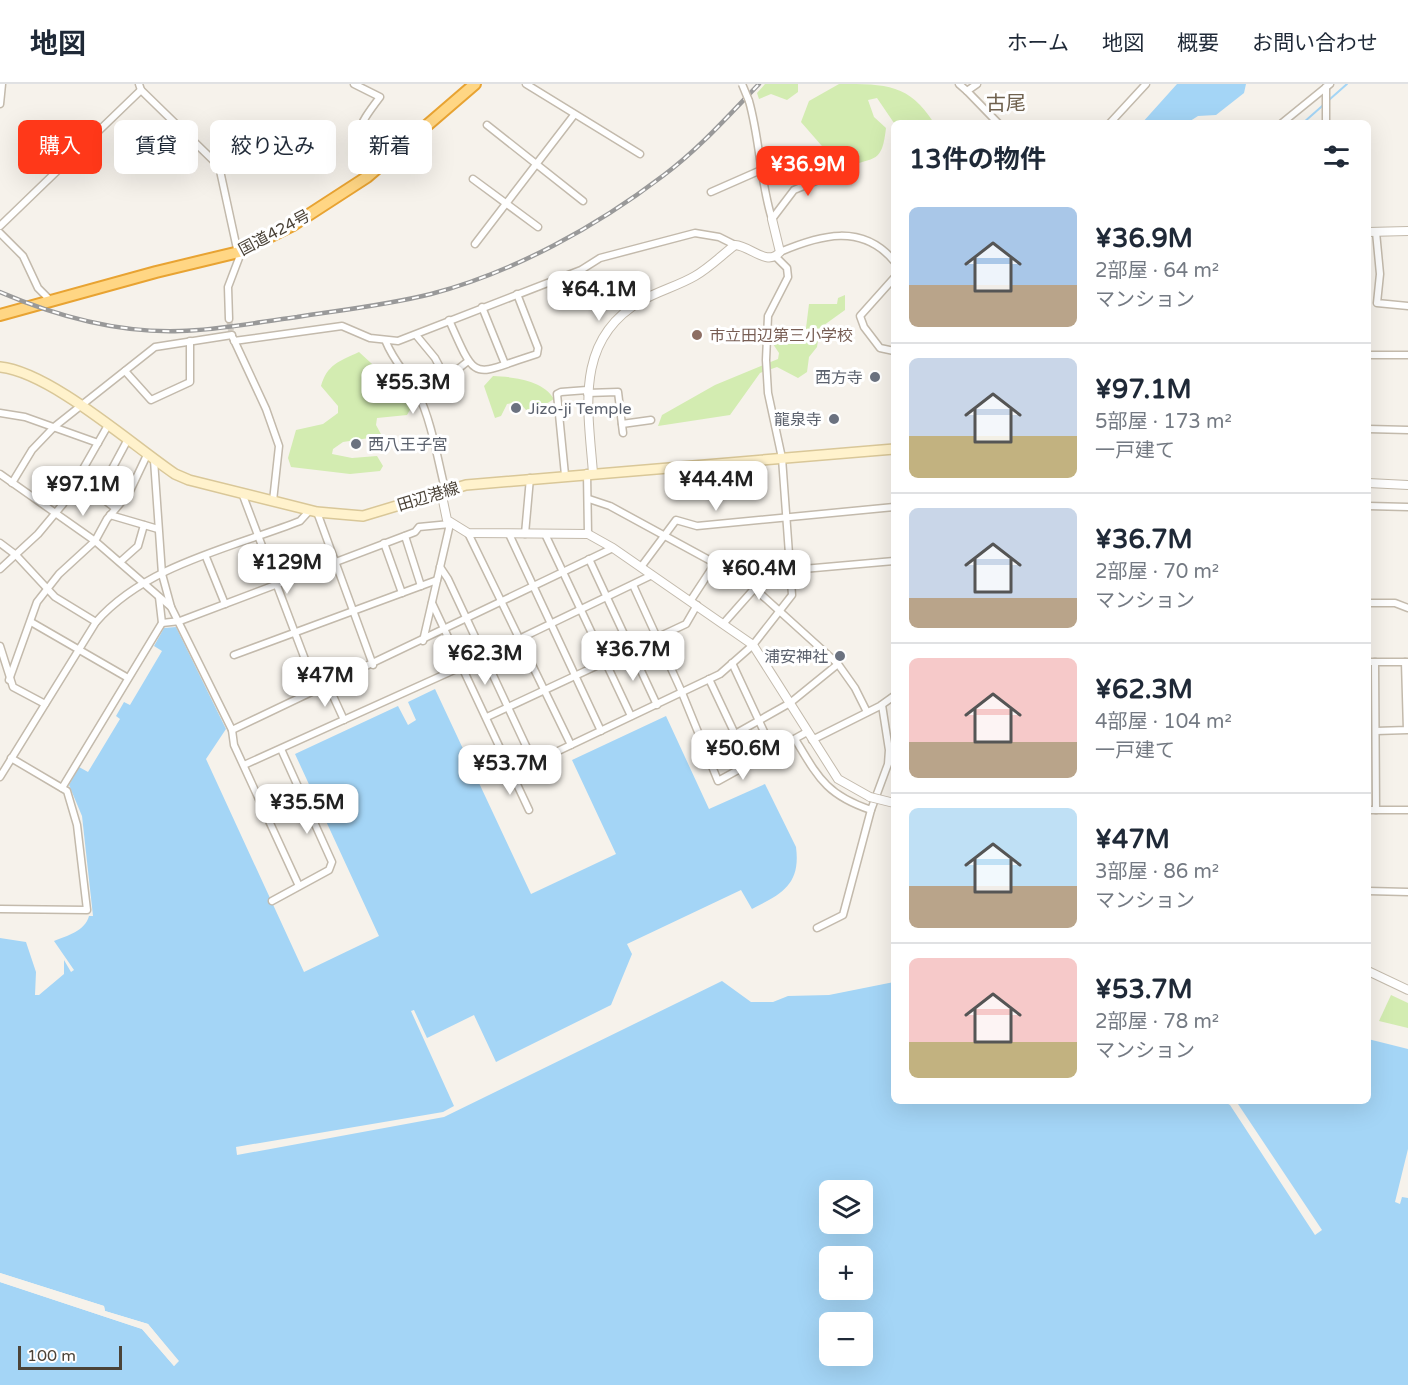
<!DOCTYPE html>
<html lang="ja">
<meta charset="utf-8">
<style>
body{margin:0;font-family:"Varela Round","Noto Sans JP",sans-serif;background:#f2f2f3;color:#1f2937;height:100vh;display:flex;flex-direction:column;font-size:22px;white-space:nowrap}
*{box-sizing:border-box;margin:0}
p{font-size:20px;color:#747a83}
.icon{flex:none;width:33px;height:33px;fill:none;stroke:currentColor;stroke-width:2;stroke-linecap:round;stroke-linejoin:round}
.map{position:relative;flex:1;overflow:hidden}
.panel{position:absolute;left:891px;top:36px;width:480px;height:984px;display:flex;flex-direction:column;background:#fff;border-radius:9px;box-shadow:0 6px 24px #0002}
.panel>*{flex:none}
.guide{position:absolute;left:18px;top:36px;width:570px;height:54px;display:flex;gap:12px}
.tools{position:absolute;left:819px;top:1096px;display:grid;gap:12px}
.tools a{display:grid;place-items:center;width:54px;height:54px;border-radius:9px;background:#fff;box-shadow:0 6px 24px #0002;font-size:30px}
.scale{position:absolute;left:18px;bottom:15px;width:104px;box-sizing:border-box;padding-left:6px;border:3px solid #4b4338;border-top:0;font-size:16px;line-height:21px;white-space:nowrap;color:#4b4338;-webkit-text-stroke:4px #fff;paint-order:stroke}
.price{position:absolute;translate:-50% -51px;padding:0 14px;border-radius:12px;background:#fff;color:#222;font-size:20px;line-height:39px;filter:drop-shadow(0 2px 3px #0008)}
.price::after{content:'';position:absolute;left:50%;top:36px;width:18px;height:14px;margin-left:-9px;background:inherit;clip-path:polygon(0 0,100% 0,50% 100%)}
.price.current{background:#ff3819;color:#fff}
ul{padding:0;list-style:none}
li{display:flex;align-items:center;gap:18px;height:150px;padding:0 18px}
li+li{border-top:2px solid #e0e1e3}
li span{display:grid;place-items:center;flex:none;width:168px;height:120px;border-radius:9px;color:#555}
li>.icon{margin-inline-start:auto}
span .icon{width:72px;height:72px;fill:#fffc;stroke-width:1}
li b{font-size:26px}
h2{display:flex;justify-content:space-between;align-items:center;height:72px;padding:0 18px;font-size:26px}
.tag{padding:0 21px;border-radius:9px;background:#fff;box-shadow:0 6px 24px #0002;font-size:21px;line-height:54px}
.tag.current{background:#ff3819;color:#fff}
header{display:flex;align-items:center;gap:36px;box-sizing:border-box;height:84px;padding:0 30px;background:#fff;border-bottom:2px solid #e0e1e3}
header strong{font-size:28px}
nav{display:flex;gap:33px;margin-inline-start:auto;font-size:21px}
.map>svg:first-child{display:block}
.green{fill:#d3ecb1}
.water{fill:#a4d5f6;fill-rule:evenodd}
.pier{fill:#f6f2eb}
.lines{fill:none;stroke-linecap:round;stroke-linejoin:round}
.stream{stroke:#a4d5f6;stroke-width:2}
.minor-tunnel{stroke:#d4cfc7;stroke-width:6;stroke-dasharray:6 3;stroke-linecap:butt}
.minor-casing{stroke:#c3baac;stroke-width:9}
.tertiary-casing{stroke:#c3baac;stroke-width:10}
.secondary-casing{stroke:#d9c798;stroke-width:12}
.trunk-casing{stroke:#e8a332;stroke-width:14}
.minor{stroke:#fff;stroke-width:6}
.tertiary{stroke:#fff;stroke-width:8}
.secondary{stroke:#fff2cc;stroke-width:9}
.trunk{stroke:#ffd684;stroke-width:10}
.rail-casing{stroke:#999;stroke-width:4.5}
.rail{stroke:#fff;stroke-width:2;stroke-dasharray:7;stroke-linecap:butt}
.minor-bridge-casing{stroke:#c3baac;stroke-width:9;stroke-linecap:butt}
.tertiary-bridge-casing{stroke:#c3baac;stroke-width:10;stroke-linecap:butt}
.minor-bridge{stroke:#fff;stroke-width:6}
.tertiary-bridge{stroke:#fff;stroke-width:8}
.education-dot{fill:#8d6e63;stroke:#fff;stroke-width:2}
.worship-dot{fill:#6b7280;stroke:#fff;stroke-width:2}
.labels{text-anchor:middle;stroke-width:6;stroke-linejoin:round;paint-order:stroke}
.street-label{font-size:16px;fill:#4b4338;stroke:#fff}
.education-label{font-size:16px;fill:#785e54;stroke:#fff;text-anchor:start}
.worship-label{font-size:16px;fill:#5b616d;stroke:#fff;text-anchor:end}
.quarter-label{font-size:20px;fill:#6f614e;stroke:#fff}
</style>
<header>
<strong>地図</strong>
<nav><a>ホーム</a><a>地図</a><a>概要</a><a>お問い合わせ</a></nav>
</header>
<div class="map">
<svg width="1408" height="1301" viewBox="0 0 1408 1301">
<rect width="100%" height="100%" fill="#f6f2eb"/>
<g class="green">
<polygon points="765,0 798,0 798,8 787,16 771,10 759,15 757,9"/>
<path d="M839,0C887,0 909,0 934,39H894L877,14L868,16L874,33L886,44C882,79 876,73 845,83L835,77L801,38L809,17Z"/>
<polygon points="845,211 845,226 820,244 817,263 809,273 807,288 798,294 777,283 760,289 730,331 658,342 662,331 715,301 778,275 779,269 773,260 780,253 806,244 809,220 837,220 838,214"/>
<path d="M359,268L396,302L411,324L407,331L377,334L376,341L382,352L343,358L333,365L332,370L352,374L377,372L383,382L380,387L350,390L291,383L288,374L296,346L323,340L338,329V322L321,302C327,281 339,277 359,268Z"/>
<path d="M493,292C514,293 543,296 554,315L541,323L526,326L519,318L507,320L501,332L495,334L484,302Z"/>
<polygon points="1391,911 1408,919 1408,944 1379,937"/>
</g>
<g class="water">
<polygon points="1177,0 1246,0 1244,9 1216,31 1198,32 1187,39 1142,39"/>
<path d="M176,543L226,645L206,675L304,888L379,852L295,670L398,622L408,641L416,636L408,618L435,605L531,810L616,770L572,676L666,632L709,725L765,700L796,763C801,801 781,810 752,825L741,806L627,860L632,870L611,921L496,978L474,931L427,954L414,926L411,927L454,1022L443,1028L236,1063L237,1071L444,1033L722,897L751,918H773L788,912L829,911L894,898V1017H1223L1230,1021L1315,1151L1322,1146L1236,1017H1368V955L1408,965V1065L1395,1118L1400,1120L1402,1113L1408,1114V1301H0V1198L142,1245L174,1282L178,1277L148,1240L105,1227L104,1222L0,1189V854L26,858L36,888L35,911H39L64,890V876L71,888L74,886L54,857C67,852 85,847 89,832H93L82,732L69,701L79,683L88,688L120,635L116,632L124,618L130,621L162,567L154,562L164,544ZM830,1107H862V1140H830ZM830,1173H862V1206H830ZM830,1239H862V1272H830Z"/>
</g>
<polygon class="pier" points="0,1189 104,1222 105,1227 148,1240 179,1277 174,1282 142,1245 0,1198 0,1195 102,1228 102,1225 0,1192"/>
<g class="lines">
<polyline class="stream" points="1303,39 1347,0"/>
<polyline class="minor-tunnel" points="229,235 231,247"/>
<g class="minor-casing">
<g id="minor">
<polyline points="139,0 141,6 219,82 239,174 228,203 229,235"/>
<path d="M354,0L380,13C357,43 349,56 367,93"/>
<polyline points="526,0 640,70"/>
<polyline points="959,0 967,7"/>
<polyline points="977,0 967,7 998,39"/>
<path d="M749,17C760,56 760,97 772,135"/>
<polyline points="0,20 2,0"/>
<polyline points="1110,39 1146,0"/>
<polyline points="1282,39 1330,0"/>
<polyline points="1326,39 1326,3"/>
<polyline points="487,41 583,117"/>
<polyline points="473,95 538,143"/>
<polyline points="711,108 761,86"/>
<polyline points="772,135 794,106 840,87"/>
<polyline points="0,142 141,6"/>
<polyline points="1376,148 1380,190 1377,219 1408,222"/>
<polyline points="0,149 23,172 38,204 51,217"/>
<polyline points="475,160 574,31"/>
<path d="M780,168C820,151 862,139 894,177"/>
<polyline points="894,194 860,232 864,243 880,264 894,267"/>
<polyline points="482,223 505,280"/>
<path d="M449,236C478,302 472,290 537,270L538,264L517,210"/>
<polyline points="416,251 435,274 444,291 449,292 467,278"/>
<polyline points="233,254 266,325 279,362 273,417"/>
<polyline points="234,257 342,242 370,254 398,257 581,186 600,174 695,149 719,153 735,161"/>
<path d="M386,258C394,278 408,291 418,310C431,335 438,377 445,405"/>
<polyline points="1368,271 1408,271"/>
<polyline points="125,287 151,316 190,298 190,257"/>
<polyline points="587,309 618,308 623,349"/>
<polyline points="0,329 25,333 98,359"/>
<polyline points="622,340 651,336"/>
<polyline points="1368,345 1408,346"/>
<polyline points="154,376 162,490 171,523"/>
<polyline points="587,389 588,450"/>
<polyline points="0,390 95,457 171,523 232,646 234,661 299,802"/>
<polyline points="565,391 557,310 561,308 587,306"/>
<polyline points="78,396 115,424"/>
<polyline points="12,399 32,366 54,343 155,263 232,251"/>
<polyline points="242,409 317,607"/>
<polyline points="98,411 127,357"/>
<polyline points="589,415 610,422 744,495 838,580 855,604 867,628"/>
<polyline points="1368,422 1408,423"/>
<polyline points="317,428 373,581"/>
<polyline points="110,431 158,445"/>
<polyline points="468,449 571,661"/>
<polyline points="509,450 601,647"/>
<polyline points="525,450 530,394"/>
<polyline points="545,450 631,632"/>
<polyline points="405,452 421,502"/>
<polyline points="0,459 16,471 55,513 96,538"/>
<polyline points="384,459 402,509"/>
<polyline points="206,473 225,520"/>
<polyline points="589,475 657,621"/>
<polyline points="120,478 138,462 144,441"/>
<polyline points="440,483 448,495 534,679"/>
<polyline points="641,483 676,436 697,442 894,423"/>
<polyline points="0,485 38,450 63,420 107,343"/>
<polyline points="633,501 680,604 718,697 807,648"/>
<polyline points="691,516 716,478"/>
<polyline points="432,519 529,726"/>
<polyline points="1368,519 1395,519 1408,524"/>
<polyline points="31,538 128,594"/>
<polyline points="162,539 180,537 415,448 419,443 450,440 423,557"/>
<polyline points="723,540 769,488 894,477"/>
<polyline points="0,562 13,603 45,620"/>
<polyline points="234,571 437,496"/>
<polyline points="1368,578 1407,578"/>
<polyline points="1375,578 1376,726"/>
<polyline points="732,579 773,667"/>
<polyline points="709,595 735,650"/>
<polyline points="9,596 37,518 59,490 95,457 107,435 129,409 147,371"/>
<polyline points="328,601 344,636"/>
<polyline points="487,633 686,540 697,521"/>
<polyline points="232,646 613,464"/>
<polyline points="1376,647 1407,646 1405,578"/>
<path d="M795,655C818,693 826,711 871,726L888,680L889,666L882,621"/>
<polyline points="812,656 880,622 894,612"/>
<polyline points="704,663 735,650 790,619 838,580"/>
<polyline points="244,681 463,582 652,491"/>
<polyline points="512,689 720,590 753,561 792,511 782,374 768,309 766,276 768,232 788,193 787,184 776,173"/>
<path d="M0,693L96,538C146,481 231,464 300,437L310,426"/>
<polyline points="62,704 162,539 159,513"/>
<polyline points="1368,726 1408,726"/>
<polyline points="1368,807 1408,808"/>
<polyline points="272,817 329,786 332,778 281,665"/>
<polyline points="0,825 87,826 77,741 67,707 11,674"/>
<polyline points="817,844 843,831 871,726"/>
</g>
</g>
<g class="tertiary-casing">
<g id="tertiary">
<polyline points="1368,148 1408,147"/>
<path d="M593,389C588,324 574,256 641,217C658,207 678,202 695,192C709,184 722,171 735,161C751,162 767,183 780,168L772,135"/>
<polyline points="1368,399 1408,401"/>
<polyline points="441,407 447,436 468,449 588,450 613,464 753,561 838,695 870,713"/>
<polyline points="1368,887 1408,906"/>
</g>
</g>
<g class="secondary-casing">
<path id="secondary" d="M0,283C50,288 131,360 175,390L189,396L317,428L363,432L466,401L894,365"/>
</g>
<g class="trunk-casing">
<polyline id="trunk" points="0,231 156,188 239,168 293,141 367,93 475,0"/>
</g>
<use href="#minor" class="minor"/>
<use href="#tertiary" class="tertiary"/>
<use href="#secondary" class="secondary"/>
<use href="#trunk" class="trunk"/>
<g class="rail-casing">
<path id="rail" d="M0,208C56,232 119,249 180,247C220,246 258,238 297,233C342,226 387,221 431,210C514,188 596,143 664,91C699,65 729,31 759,0"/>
</g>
<use href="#rail" class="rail"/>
<g class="minor-bridge-casing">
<polyline id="minor-bridge" points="742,0 749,17"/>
</g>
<g class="tertiary-bridge-casing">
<polyline id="tertiary-bridge" points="870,713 894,719"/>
</g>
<use href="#minor-bridge" class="minor-bridge"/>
<use href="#tertiary-bridge" class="tertiary-bridge"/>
</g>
<circle class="education-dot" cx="697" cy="251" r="6"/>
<g class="worship-dot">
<circle cx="875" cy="293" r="6"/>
<circle cx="516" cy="324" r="6"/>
<circle cx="834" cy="335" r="6"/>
<circle cx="356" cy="360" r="6"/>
<circle cx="840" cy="572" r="6"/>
</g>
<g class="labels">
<g class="street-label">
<text transform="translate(274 148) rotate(-28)" y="6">国道424号</text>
<text transform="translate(428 412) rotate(-17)" y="6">田辺港線</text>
</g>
<g class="education-label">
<text x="709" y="257">市立田辺第三小学校</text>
</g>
<g class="worship-label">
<text x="863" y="299">西方寺</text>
<text x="528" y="330" text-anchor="start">Jizo-ji Temple</text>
<text x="822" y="341">龍泉寺</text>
<text x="368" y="366" text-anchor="start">西八王子宮</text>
<text x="828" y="578">浦安神社</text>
</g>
<g class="quarter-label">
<text x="1006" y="26">古尾</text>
</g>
</g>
</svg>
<div class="tools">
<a><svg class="icon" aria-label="layers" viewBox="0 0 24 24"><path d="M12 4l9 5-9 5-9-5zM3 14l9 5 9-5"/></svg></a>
<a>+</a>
<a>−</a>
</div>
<div class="scale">100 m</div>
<b class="price current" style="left:808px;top:113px">¥36.9M</b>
<b class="price" style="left:599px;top:238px">¥64.1M</b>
<b class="price" style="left:413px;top:331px">¥55.3M</b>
<b class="price" style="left:716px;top:428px">¥44.4M</b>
<b class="price" style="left:83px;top:433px">¥97.1M</b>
<b class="price" style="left:287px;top:511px">¥129M</b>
<b class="price" style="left:759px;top:517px">¥60.4M</b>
<b class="price" style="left:633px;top:598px">¥36.7M</b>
<b class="price" style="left:485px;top:602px">¥62.3M</b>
<b class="price" style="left:325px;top:624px">¥47M</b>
<b class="price" style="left:743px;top:697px">¥50.6M</b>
<b class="price" style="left:510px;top:712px">¥53.7M</b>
<b class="price" style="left:307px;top:751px">¥35.5M</b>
<div class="guide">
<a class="tag current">購入</a>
<a class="tag">賃貸</a>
<a class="tag">絞り込み</a>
<a class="tag">新着</a>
</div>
<section class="panel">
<h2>13件の物件<svg class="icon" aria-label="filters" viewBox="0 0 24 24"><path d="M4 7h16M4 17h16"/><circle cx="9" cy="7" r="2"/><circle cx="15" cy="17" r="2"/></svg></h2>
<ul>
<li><span style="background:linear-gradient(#a9c7e8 65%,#b9a48a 0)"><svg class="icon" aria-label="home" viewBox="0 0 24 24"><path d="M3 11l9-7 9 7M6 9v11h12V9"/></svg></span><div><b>¥36.9M</b><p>2部屋 · 64 m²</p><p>マンション</p></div></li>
<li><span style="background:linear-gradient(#c9d6e8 65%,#c2b280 0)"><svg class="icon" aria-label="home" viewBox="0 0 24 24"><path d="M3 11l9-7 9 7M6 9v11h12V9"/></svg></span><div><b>¥97.1M</b><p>5部屋 · 173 m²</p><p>一戸建て</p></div></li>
<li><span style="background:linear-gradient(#c9d6e8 75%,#b9a48a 0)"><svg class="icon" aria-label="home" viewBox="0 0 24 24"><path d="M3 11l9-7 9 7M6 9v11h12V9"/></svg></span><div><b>¥36.7M</b><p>2部屋 · 70 m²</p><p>マンション</p></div></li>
<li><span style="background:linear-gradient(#f6c9c9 70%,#b9a48a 0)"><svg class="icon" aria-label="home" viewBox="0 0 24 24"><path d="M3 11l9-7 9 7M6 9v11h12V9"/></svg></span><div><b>¥62.3M</b><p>4部屋 · 104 m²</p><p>一戸建て</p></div></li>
<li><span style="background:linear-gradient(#bfe0f5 65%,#b9a48a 0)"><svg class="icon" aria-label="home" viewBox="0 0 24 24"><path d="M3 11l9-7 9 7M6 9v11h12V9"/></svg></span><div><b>¥47M</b><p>3部屋 · 86 m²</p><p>マンション</p></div></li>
<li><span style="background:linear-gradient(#f6c9c9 70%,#c2b280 0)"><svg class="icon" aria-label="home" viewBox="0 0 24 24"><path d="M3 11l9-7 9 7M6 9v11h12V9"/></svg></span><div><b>¥53.7M</b><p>2部屋 · 78 m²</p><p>マンション</p></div></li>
</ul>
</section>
</div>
